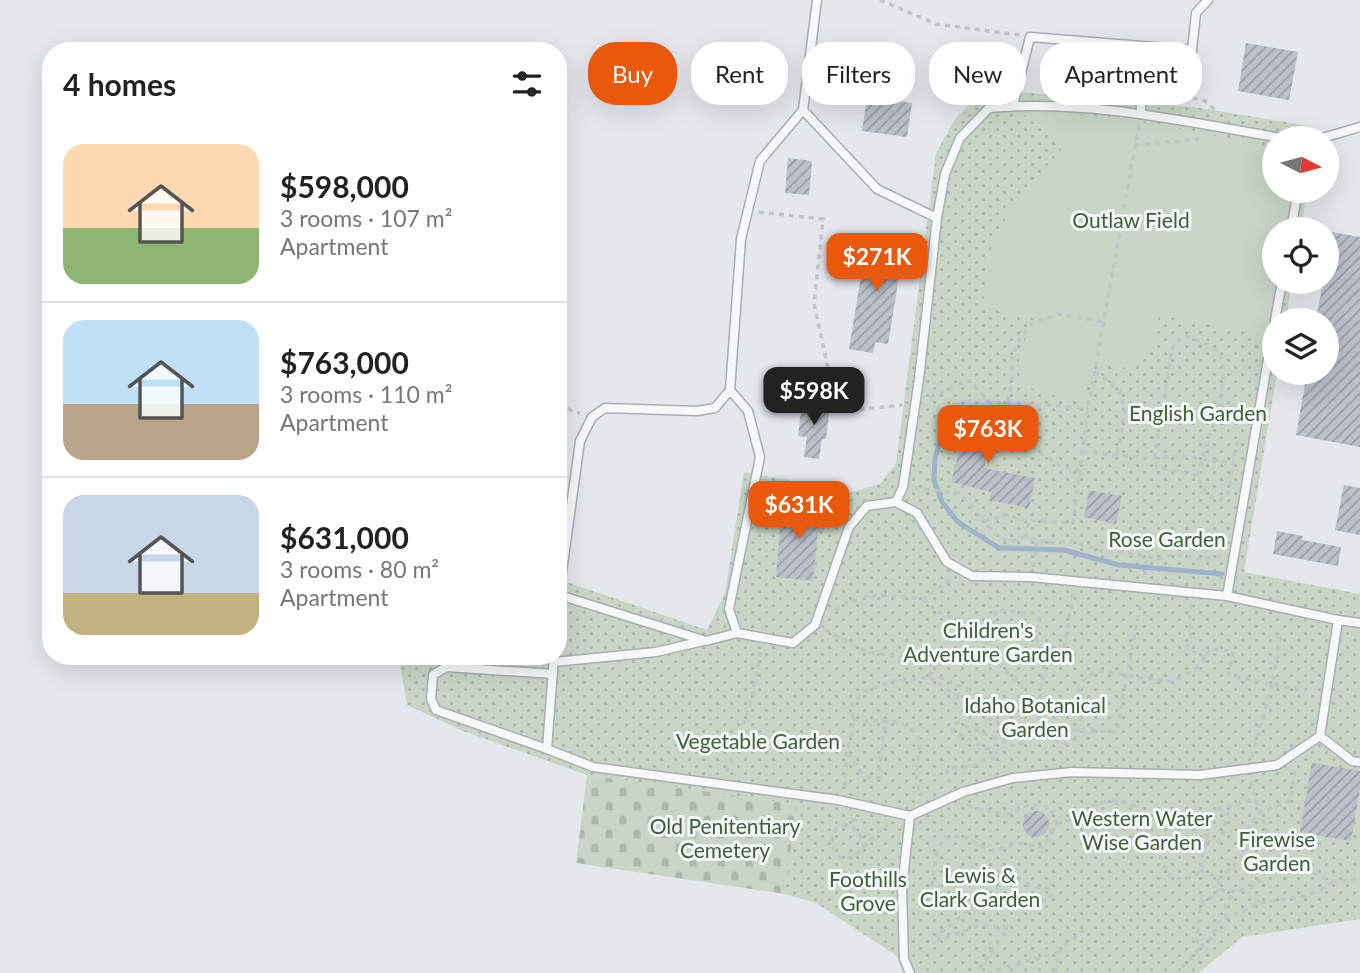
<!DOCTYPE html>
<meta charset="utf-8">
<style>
body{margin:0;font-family:Lato,sans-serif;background:#f2f2f2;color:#222;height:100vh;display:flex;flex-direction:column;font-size:26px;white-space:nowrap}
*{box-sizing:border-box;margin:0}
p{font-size:23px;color:#767676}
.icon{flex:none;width:38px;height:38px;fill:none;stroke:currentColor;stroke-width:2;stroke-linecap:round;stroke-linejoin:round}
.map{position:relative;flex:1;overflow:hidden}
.details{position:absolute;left:42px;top:42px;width:525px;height:623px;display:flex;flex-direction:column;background:#fff;border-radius:28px;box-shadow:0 7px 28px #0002}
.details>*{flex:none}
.top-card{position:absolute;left:588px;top:42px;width:665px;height:63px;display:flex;gap:14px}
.needle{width:46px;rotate:96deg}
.buttons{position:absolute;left:1262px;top:126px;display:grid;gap:14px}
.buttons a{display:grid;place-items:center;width:77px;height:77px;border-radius:50%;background:#fff;box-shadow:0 7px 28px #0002;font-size:35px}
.price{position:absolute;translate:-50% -60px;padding:0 16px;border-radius:14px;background:#ea580c;color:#fff;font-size:23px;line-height:46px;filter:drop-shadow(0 2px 4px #0008)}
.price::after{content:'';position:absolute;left:50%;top:42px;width:21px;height:16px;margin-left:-10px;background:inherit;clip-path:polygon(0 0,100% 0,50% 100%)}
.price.current{background:#222;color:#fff}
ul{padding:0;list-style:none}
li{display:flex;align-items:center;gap:21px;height:175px;padding:0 21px}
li+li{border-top:2px solid #e0e0e0}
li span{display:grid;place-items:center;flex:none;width:196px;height:140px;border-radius:21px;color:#555}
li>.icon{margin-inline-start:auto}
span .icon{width:84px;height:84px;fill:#fffc;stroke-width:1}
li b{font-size:30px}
h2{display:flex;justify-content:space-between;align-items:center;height:84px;padding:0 21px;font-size:30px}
.tag{padding:0 24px;border-radius:28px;background:#fff;box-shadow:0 7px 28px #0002;font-size:24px;line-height:63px}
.tag.current{background:#ea580c;color:#fff}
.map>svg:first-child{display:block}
.grass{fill:url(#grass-dots)}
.cemetery{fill:url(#cemetery-stones)}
.park{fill:#c9d6c5}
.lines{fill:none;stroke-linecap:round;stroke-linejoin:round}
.stream{stroke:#9fb4cc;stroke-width:5}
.building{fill:url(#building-hatch)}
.lane-casing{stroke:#a9aeb7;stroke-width:11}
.path{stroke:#c2c5cb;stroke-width:3.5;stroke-dasharray:5 5;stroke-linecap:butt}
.lane{stroke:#f7f8fa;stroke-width:8}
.labels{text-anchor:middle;stroke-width:6;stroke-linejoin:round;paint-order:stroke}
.park-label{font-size:21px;fill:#3f6138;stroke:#f4f6f9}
</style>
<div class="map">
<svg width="1360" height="973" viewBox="0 0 1360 973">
<defs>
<pattern id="grass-dots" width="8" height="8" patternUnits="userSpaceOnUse" patternTransform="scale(1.75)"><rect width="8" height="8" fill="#c9d6c5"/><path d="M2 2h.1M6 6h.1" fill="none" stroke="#adb8ab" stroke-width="1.8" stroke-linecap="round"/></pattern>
<pattern id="cemetery-stones" width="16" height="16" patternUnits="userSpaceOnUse" patternTransform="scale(1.75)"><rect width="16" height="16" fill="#c9d6c5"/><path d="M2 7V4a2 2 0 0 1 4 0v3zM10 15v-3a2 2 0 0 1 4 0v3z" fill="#adb8ab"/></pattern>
<pattern id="building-hatch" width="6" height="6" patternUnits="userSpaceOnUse" patternTransform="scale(1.75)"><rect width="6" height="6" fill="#bbc0ca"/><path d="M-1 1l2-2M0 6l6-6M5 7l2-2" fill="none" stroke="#989da6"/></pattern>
</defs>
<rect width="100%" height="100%" fill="#e4e7ec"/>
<polygon class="grass" points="1008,91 1200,108 1310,126 1312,138 1274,138 1274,191 1307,191 1301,229 1274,229 1274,282 1292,282 1286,320 1274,320 1274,373 1277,373 1244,572 1360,594 1360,919 1242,937 1199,973 903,973 897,956 816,903 785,894 795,804 587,775 463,731 407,705 399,656 558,656 558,579 707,630 725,593 744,472 851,492 880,484 896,464 936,153 955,119 977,97"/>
<polygon class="cemetery" points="587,775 796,804 785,894 576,863"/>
<path class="park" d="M1043,111L1133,120L1274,148V191H1292L1286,229H1274V282H1277L1268,336L1159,315L1154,338L1140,365L1129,369L1093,360L1084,400L1037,392L1021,381C1015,353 1024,343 1036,319L982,308L992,243L1011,209L1063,147L1022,113Z"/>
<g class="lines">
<polyline class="stream" points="947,418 935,458 934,480 942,502 958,522 999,548 1064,550 1119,565 1222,574"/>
</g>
<g class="building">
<polygon points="1246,43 1298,52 1289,100 1238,91"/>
<polygon points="867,97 912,103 907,137 862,131"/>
<polygon points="788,158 812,161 809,195 785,193"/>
<polygon points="1332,232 1360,237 1360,447 1296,435 1307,373 1326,373 1326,320 1316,320 1323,282 1326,282 1326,262"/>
<polygon points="868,234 905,240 888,344 875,342 873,353 849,349"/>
<polygon points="802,402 830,405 826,439 822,439 819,459 804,457 807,437 798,436"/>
<polygon points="969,411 997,417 984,468 1035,478 1029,508 989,500 991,492 951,482"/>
<polygon points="1344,485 1360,488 1360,535 1335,530"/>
<polygon points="1089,490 1122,496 1116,524 1084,517"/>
<polygon points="782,503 825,508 822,534 818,533 813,581 776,577"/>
<polygon points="1277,531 1303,536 1302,540 1341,547 1338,566 1273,554"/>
<polygon points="1312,763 1360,771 1360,788 1351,841 1300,832"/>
<circle cx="1036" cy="824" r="13"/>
</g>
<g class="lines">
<g class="lane-casing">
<g id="lane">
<polyline points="817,0 803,110 877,189 937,218 919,379 903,487 896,502"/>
<polyline points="1013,106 1030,37 1192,50"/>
<polyline points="803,110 760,161 741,239 730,390 748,411 760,457 729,609 737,633 793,643 815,625 849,527 867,506 896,502 917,513 947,562 972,576 1031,577 1227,596 1338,620 1320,736 1352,761 1360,762"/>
<polyline points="1141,114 1141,84 1146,73 1185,64 1192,50 1196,13 1208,0"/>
<polyline points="1322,138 1360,127"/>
<path d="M937,218L945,174L960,138L989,108C1087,99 1186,122 1282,138"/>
<polyline points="1291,229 1298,191"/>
<polyline points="1275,320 1282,282"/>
<polyline points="559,595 706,641 737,633"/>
<polyline points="1227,596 1274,325"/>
<polyline points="558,601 580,441 592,417 605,408 697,411 715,408 730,390"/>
<polyline points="1338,620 1360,623"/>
<polyline points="554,656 547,749 593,767 838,800 910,816 902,888 904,959 910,973"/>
<polyline points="554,662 656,652 703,641"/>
<polyline points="547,749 436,710 431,699 433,675 446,667 553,674"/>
<polyline points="910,816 963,792 1013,778 1072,772 1200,775 1277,765 1320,736"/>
</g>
</g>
<g class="path">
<polyline points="880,0 936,24 1020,35"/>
<polyline points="1154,88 1205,101 1213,108 1214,114"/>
<polyline points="1139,125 1088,408 1073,523 1019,520 1010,514 985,521 992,533 1009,542 1023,537 1054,543 1072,541 1104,552 1120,551 1158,559 1172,555 1189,556 1195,559 1221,557"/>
<polyline points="1135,145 1199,139"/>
<polyline points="759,212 823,219 814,304 830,377 856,410 902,405"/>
<polyline points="1095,371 1119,390 1125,410 1117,455"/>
<polyline points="930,397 970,380 989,402 1088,408"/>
<polyline points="1219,405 1248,410"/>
<polyline points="558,406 580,413"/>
<polyline points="1083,452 1154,458 1180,456 1234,463"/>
<polyline points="1080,471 1060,466 1032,447 1010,424 1007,404 1012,380 1012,359 1019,340 1031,324 1057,314 1103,322"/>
<path d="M1198,476C1203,450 1238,369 1216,350C1209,344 1195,340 1186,336L1173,344L1154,458L1157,467L1198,476C1203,488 1206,498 1221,500L1228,494L1237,443L1239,442"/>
<polyline points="915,488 959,493 985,521"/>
<polyline points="1026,538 1029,520"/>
<polyline points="1033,567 1037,541"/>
<polyline points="1145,575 1147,557"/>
<path d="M923,599L942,615L1036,639L1045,655L1036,735L1068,744C1071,740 1077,735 1078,730C1085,704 1066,685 1098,671L1173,682L1200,666L1210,649L1233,651L1229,675L1306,691"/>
<path d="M1191,604C1185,623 1197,625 1187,647L1205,658"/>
<path d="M835,611C867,589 886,595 923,599L952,578"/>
<polyline points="825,630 865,651 930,663 930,678 897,680 862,692 853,704 852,733 847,751 845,788"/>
<polyline points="1045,655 1059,651 1065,645 1073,593"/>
<polyline points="930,672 1011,711 1022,707 1021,685 984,649 997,610 1039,614 1036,639"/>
<polyline points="930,678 1016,736 1037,728 1117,732 1141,600"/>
<polyline points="853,720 901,722 917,734 920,741 916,781 922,797"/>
<polyline points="848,753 864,776 879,778 885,721"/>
<polyline points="1252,757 1272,684 1281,637"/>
<polyline points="727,772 751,701 761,651"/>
<polyline points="1251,781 1255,799 1276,856 1334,882 1360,878"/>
<polyline points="950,783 946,774 949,768 972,767 984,760 997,758 998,754 953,732 953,725 959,723 1016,747 1022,743 1016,736"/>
<polyline points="1117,800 1115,820 1104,838 1106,848 1115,849 1145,827"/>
<path d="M968,804L971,807L1008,815L1031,804L1050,808L1056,823L1049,839L1041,847L1017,843L992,852L963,836L945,837L937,850L932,885C956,888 976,877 999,877C1016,877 1031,889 1048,888L1052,894L1047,901L1009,899L972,907L939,934V940L980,925L1008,928L976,973"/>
<path d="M1056,823C1091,817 1091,790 1135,806L1170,877C1182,881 1193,880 1200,870L1209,824L1218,809L1255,799"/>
<polyline points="843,826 853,820 864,821"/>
<polyline points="1206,840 1217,842 1221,839 1230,806"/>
<path d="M864,848C861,832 854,821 836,829C830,842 831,848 841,858H852C865,847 874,834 888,825"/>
<polyline points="1200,870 1219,879 1242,858 1248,828 1260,813 1291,800 1295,770"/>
<path d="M1219,880V889C1236,895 1249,890 1263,879L1264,872L1244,847"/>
<polyline points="1219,889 1212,898 1204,899 1201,904 1197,944 1201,947 1214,936 1216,923 1260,903 1309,895 1334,882"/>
<polyline points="1226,919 1225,908 1233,893"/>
<polyline points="1182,967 1201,947"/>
<polyline points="987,973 1059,952"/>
<polyline points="1056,973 1059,952 1083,930"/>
</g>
<use href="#lane" class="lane"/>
</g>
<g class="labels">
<g class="park-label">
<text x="1131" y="228">Outlaw Field</text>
<text x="1198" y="421">English Garden</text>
<text x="1167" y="547">Rose Garden</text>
<text x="988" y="638">Children's<tspan x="988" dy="24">Adventure Garden</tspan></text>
<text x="1035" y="713">Idaho Botanical<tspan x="1035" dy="24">Garden</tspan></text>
<text x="758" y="749">Vegetable Garden</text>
<text x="1142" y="826">Western Water<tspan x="1142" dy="24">Wise Garden</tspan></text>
<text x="725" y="834">Old Penitentiary<tspan x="725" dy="24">Cemetery</tspan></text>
<text x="1277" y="847">Firewise<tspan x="1277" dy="24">Garden</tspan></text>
<text x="980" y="883">Lewis &amp;<tspan x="980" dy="24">Clark Garden</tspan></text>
<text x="868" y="887">Foothills<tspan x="868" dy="24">Grove</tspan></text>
</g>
</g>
</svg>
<div class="buttons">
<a><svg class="needle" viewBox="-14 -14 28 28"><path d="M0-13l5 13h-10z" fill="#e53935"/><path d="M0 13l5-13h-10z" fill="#767676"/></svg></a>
<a><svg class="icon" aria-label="locate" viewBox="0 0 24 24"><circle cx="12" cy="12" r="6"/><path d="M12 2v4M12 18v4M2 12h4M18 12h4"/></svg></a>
<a><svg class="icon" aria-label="layers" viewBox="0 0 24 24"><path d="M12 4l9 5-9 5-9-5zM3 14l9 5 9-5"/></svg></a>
</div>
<b class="price" style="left:877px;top:293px">$271K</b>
<b class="price current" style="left:814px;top:427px">$598K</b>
<b class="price" style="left:988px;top:465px">$763K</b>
<b class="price" style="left:799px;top:541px">$631K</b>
<div class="top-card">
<a class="tag current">Buy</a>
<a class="tag">Rent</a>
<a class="tag">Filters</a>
<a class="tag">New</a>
<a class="tag">Apartment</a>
</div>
<section class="details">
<h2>4 homes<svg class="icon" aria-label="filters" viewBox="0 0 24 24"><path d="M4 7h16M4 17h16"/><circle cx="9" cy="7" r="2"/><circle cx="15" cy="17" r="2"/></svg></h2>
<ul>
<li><span style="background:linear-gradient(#ffd9b3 60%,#8fb573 0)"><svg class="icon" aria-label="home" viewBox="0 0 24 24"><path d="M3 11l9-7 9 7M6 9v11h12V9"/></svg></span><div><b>$598,000</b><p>3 rooms · 107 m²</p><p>Apartment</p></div></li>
<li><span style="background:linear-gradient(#bfe0f5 60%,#b9a48a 0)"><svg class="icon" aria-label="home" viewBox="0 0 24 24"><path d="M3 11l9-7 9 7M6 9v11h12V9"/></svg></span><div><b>$763,000</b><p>3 rooms · 110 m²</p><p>Apartment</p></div></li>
<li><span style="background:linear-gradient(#c9d6e8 70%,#c2b280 0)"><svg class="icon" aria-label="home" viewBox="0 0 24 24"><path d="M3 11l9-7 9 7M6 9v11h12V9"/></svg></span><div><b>$631,000</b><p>3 rooms · 80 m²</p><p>Apartment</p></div></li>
</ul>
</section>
</div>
